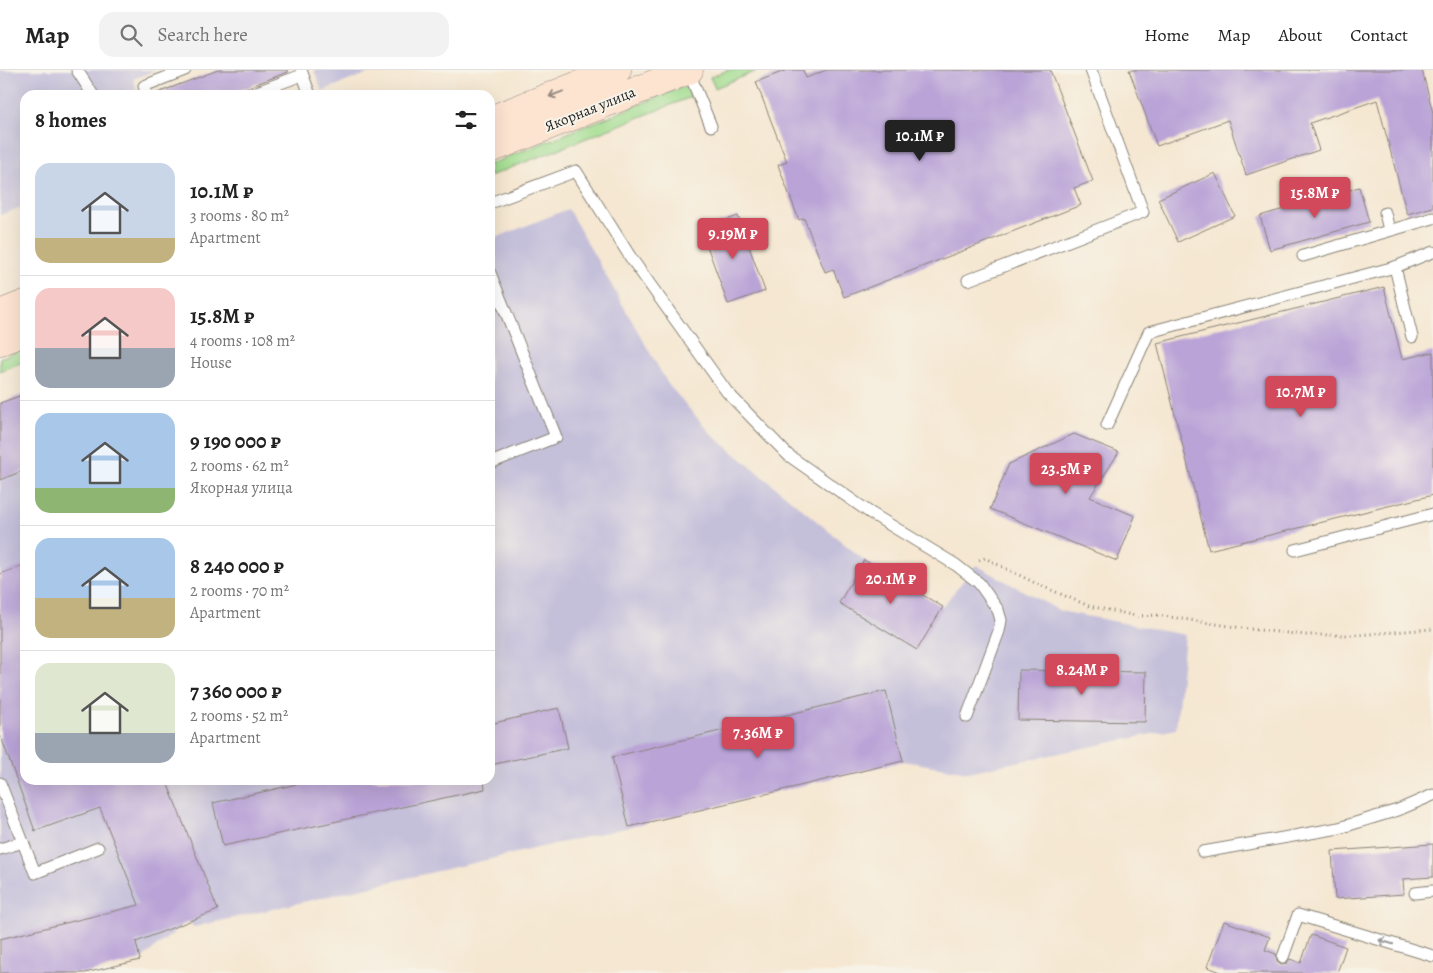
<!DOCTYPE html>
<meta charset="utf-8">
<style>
body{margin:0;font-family:Alegreya,serif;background:#f2f2f2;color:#222;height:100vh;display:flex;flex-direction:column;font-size:19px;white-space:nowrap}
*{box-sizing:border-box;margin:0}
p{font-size:16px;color:#767676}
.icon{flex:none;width:28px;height:28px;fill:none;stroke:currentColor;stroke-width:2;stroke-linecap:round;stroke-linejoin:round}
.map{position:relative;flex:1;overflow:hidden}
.panel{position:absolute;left:20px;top:20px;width:475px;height:695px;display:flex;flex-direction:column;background:#fff;border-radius:15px;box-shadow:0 5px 20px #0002}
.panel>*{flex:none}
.price{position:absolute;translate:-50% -42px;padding:0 11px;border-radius:5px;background:#d1495b;color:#fff;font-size:16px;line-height:32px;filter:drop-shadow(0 1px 2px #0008)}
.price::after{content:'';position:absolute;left:50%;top:30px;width:15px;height:11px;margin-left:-8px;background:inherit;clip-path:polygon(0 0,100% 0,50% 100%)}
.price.current{background:#222;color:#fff}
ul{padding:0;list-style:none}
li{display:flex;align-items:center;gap:15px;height:125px;padding:0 15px}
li+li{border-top:1px solid #e0e0e0}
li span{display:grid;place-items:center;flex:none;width:140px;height:100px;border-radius:15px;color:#555}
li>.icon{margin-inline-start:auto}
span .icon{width:60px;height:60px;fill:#fffc;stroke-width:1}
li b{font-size:21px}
h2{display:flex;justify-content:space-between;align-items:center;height:60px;padding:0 15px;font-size:21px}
header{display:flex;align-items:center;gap:30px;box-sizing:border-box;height:70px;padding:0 25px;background:#fff;border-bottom:1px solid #e0e0e0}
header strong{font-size:24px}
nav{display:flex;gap:28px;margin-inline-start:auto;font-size:18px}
.search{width:350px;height:45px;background:#f2f2f2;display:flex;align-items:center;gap:12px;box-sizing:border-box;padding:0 18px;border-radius:15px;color:#767676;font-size:19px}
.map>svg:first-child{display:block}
.industrial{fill:#c5c0da}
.green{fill:#a2dd90;stroke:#5f7c56}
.building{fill:#b9a3d7}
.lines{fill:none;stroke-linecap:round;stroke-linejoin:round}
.lane-casing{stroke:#888276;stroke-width:13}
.secondary-casing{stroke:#888276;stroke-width:29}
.path{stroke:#888276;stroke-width:3;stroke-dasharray:1 4;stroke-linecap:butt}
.lane{stroke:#fff;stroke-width:11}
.secondary{stroke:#fde4d1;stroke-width:28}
.oneway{stroke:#988a80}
.oneway2{stroke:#999}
.labels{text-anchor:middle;stroke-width:4;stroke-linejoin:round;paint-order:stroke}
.street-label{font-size:15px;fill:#1c1c1c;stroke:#f7f3e8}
</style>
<header>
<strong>Map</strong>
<div class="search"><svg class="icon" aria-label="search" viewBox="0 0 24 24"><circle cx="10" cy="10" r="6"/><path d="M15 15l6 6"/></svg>Search here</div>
<nav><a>Home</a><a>Map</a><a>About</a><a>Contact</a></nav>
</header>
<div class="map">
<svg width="1433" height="903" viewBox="0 0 1433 903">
<rect width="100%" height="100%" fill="#f7f3e8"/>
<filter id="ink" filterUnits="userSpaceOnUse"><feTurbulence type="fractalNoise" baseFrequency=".02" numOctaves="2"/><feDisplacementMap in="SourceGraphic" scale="10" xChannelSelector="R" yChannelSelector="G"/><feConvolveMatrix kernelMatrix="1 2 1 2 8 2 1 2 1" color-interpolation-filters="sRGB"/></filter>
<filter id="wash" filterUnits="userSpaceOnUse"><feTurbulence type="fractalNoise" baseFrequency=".0096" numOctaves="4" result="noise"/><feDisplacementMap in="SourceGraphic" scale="20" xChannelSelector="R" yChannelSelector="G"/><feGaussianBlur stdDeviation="1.12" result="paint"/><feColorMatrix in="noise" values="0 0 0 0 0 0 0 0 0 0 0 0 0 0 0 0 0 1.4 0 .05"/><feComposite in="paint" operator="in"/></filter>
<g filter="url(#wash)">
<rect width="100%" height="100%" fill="#f5e7d1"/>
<g class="industrial">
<polygon points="0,0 156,0 133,9 139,25 25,25 25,136 0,145"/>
<polygon points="314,0 377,0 322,21"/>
<polygon points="568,139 668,314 711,364 864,490 942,537 976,495 1060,541 1185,565 1176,659 968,702 903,691 629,757 194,857 188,851 140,890 89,903 0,903 0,410 25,400 25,710 490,710 490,170"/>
</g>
<g class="green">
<polygon points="728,0 759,0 715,18 710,7"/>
<polygon points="686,16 691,27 490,106 490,94"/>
<polygon points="25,278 25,291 0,301 0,288"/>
</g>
<g id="blocks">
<g class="building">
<polygon points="218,0 288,0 288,2 227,25 158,25 157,23"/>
<polygon points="787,0 803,0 806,8 826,0 1050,0 1093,111 1074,118 1081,135 844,227 833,199 825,202 804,148 799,150 778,95 787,92 756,12"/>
<polygon points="1129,0 1422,0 1433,43 1433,137 1407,144 1377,30 1310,53 1319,80 1246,105 1228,50 1157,76"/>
<polygon points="1215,103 1235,146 1178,172 1158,129"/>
<polygon points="1359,117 1369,152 1270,180 1260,146"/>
<polygon points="738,146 765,221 728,234 701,159"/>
<polygon points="1384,217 1402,289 1433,282 1433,425 1209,480 1157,273"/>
<polygon points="25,324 25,400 0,410 0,333"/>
<polygon points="1074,364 1119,382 1090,427 1135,446 1117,491 990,439 1009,394"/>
<polygon points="864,490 943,537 917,580 839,533"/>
<polygon points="25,495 25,710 166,710 218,840 136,872 140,890 85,903 0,903 0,869 139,835 100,738 35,761 0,664 0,504"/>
<polygon points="1019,600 1146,602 1145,652 1018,650"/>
<polygon points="886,621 903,691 629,757 612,687"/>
<polygon points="559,638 568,678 490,695 490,654"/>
<polygon points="315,710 484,710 485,719 223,776 213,733"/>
<polygon points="1433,774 1433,807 1403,809 1404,824 1335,829 1332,781"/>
<polygon points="1224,851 1270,867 1265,880 1276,884 1277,891 1281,894 1287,893 1290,889 1301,893 1311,865 1346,877 1337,903 1224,903 1207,897"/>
</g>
</g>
</g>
<g filter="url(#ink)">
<use href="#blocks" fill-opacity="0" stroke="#888276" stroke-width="1"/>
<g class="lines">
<g class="lane-casing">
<g id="lane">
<polyline points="77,0 93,25"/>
<polyline points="301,0 310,25"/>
<polyline points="688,0 711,56"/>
<polyline points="147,25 144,16 185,0"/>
<polyline points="249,25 302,5"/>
<polyline points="490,133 576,101 631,188 727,322 788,385 869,442 956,495 979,513 998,540 1001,550 999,561 967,647"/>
<polyline points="1385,143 1389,160"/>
<polyline points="1303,186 1433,148"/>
<polyline points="1395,197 1412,267"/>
<polyline points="490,203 556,367 490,393"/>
<polyline points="968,210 1143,142 1091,0"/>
<polyline points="1107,355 1149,262 1395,197 1433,182"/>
<polyline points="1295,480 1433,444"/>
<polyline points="0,713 35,803 98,778"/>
<polyline points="0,779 23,772"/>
<polyline points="1203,782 1339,758 1398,740 1433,725"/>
<polyline points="1415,823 1433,821"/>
<polyline points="1283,887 1298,845 1433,886"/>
</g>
</g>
<g class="secondary-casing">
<g id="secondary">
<polyline points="490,50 617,0"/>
<polyline points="490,79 689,0"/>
<polyline points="0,244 25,234"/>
<polyline points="0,271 25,262"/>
</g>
</g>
<polyline class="path" points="979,490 985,488 1037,514 1089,536 1137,546 1157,545 1249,559 1306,565 1357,565 1418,560 1433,559"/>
<use href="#lane" class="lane"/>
<use href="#secondary" class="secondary"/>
</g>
<defs><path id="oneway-shaft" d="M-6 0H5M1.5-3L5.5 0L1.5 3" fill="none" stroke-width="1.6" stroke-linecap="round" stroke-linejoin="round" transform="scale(1.25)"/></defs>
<use class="oneway" href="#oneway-shaft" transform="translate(556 24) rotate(159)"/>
<use class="oneway2" href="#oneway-shaft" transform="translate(1386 872) rotate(-163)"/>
</g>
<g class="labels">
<g class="street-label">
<text transform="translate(590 39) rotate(-22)" y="5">Якорная улица</text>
</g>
</g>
</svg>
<b class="price current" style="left:920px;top:92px">10.1M ₽</b>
<b class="price" style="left:1315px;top:149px">15.8M ₽</b>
<b class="price" style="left:733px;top:190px">9.19M ₽</b>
<b class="price" style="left:1301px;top:348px">10.7M ₽</b>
<b class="price" style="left:1066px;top:425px">23.5M ₽</b>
<b class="price" style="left:891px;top:535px">20.1M ₽</b>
<b class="price" style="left:1082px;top:626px">8.24M ₽</b>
<b class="price" style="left:758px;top:689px">7.36M ₽</b>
<section class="panel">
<h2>8 homes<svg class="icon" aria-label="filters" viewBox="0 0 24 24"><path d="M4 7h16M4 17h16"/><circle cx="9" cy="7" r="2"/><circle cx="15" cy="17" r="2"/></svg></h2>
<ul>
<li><span style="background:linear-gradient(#c9d6e8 75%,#c2b280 0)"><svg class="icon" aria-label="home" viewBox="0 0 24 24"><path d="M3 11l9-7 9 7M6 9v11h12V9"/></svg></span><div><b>10.1M ₽</b><p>3 rooms · 80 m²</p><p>Apartment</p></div></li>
<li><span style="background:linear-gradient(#f6c9c9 60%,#9aa5b1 0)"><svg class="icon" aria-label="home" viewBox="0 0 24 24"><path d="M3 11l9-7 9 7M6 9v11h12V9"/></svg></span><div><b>15.8M ₽</b><p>4 rooms · 108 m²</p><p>House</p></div></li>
<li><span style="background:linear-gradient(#a9c7e8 75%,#8fb573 0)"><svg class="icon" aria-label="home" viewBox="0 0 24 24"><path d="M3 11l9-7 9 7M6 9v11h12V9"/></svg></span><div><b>9 190 000 ₽</b><p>2 rooms · 62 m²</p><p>Якорная улица</p></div></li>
<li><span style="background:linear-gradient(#a9c7e8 60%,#c2b280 0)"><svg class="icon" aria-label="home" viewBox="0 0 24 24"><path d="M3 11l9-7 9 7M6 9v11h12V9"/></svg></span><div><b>8 240 000 ₽</b><p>2 rooms · 70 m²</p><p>Apartment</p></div></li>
<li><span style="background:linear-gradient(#dfe7d0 70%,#9aa5b1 0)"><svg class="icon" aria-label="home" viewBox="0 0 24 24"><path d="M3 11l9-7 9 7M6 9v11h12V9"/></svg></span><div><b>7 360 000 ₽</b><p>2 rooms · 52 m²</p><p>Apartment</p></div></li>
</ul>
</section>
</div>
